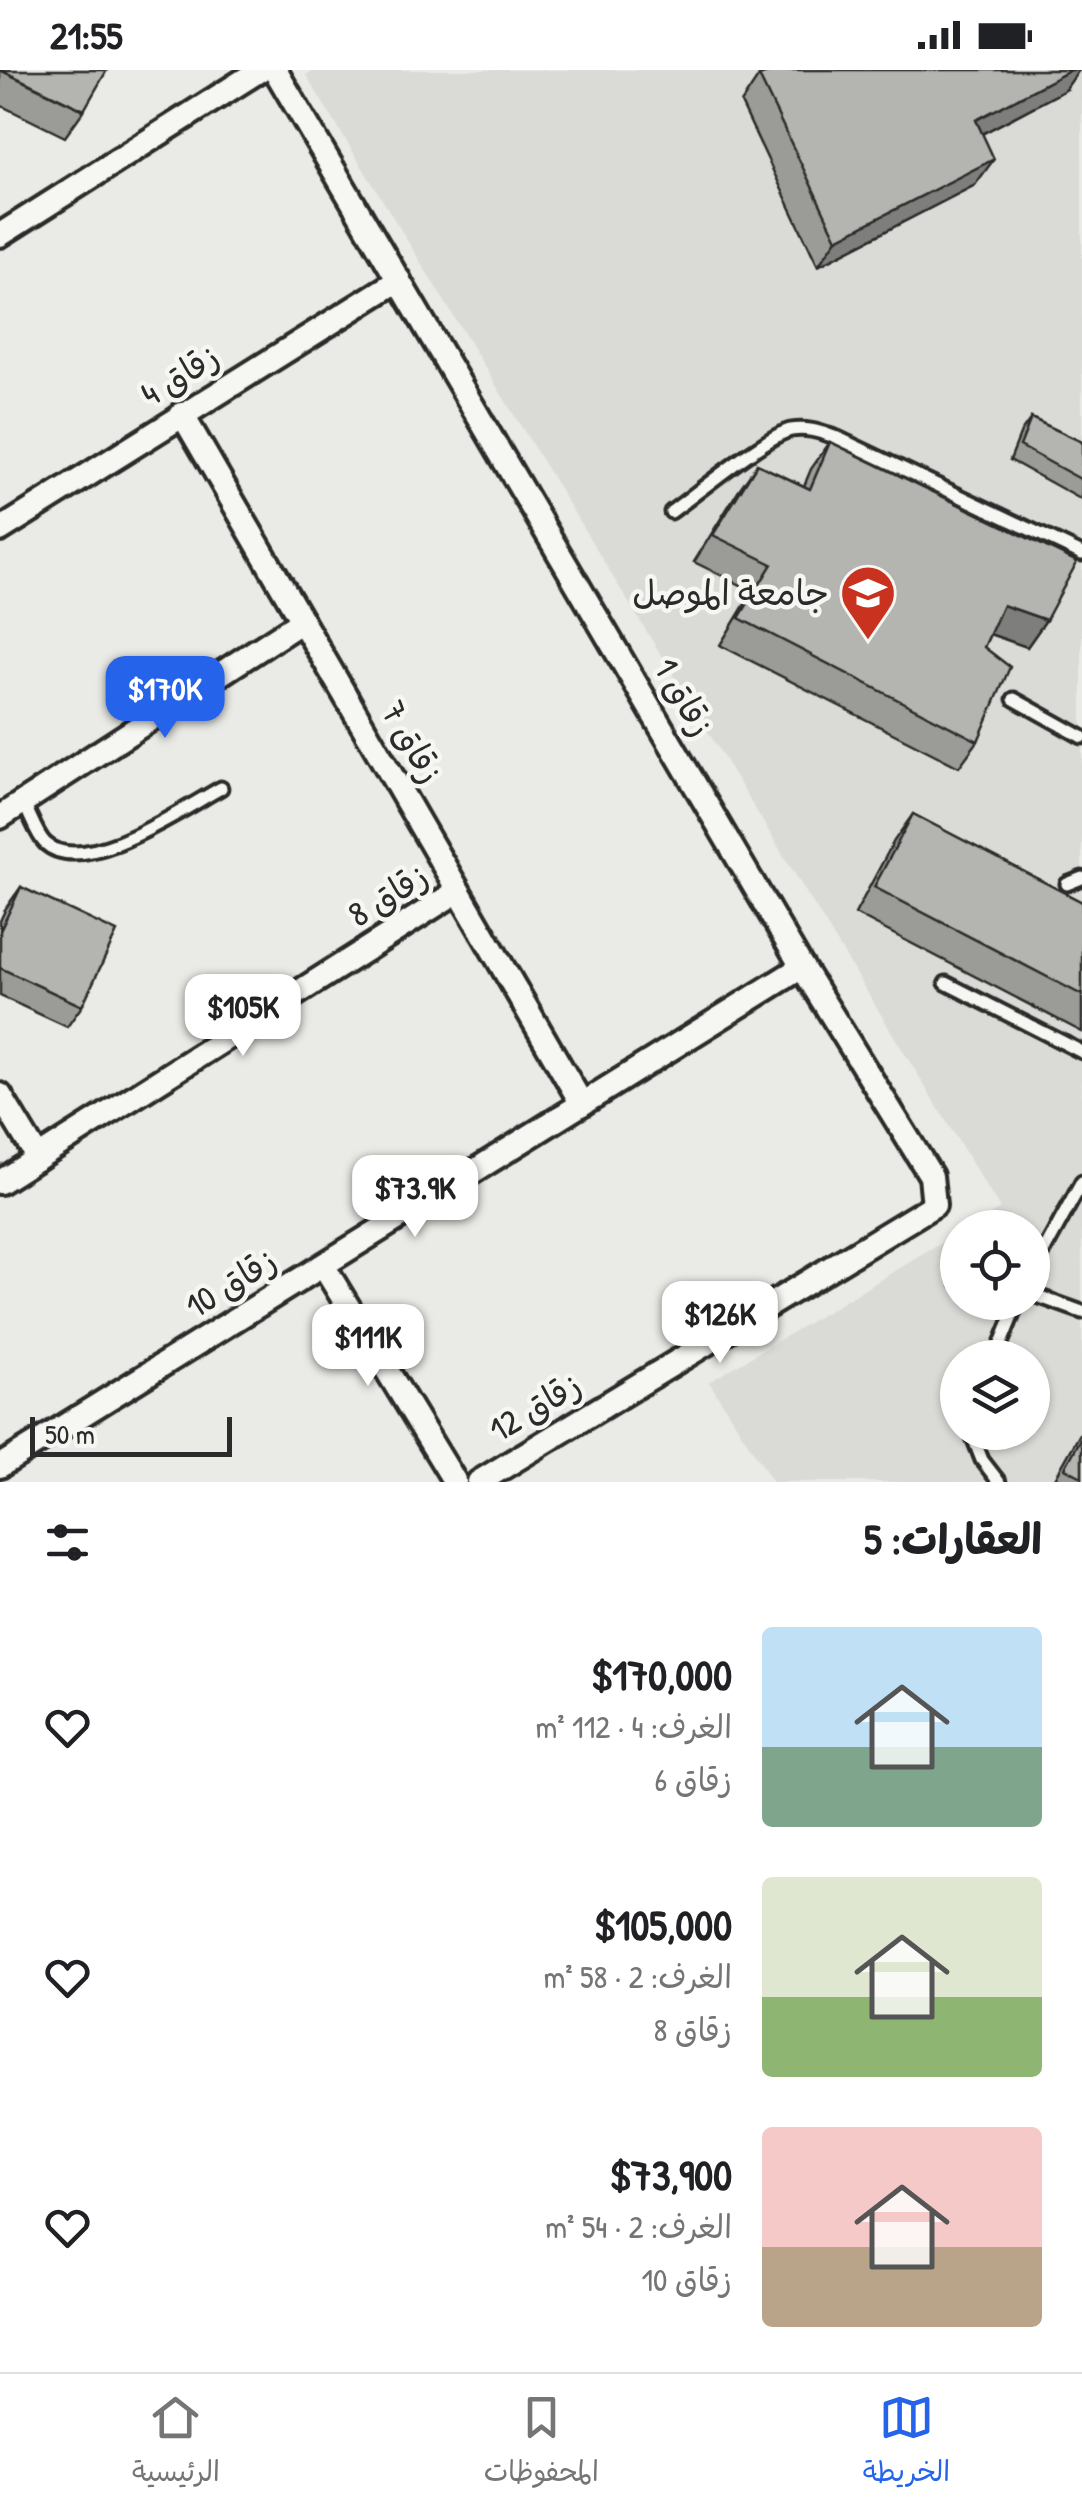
<!DOCTYPE html>
<html lang="ar">
<meta charset="utf-8">
<style>
body{margin:0;font-family:"Patrick Hand","Playpen Sans Arabic",sans-serif;background:#f2f2f2;color:#202124;direction:rtl;height:100vh;display:flex;flex-direction:column;font-size:38px;white-space:nowrap}
*{box-sizing:border-box;margin:0}
p{font-size:32px;color:#757577}
.icon{flex:none;width:55px;height:55px;fill:none;stroke:currentColor;stroke-width:2;stroke-linecap:round;stroke-linejoin:round}
.map{position:relative;height:1412px;overflow:hidden;direction:ltr}
.panel{display:flex;flex-direction:column;background:#fff;flex:1}
.panel>*{flex:none}
.tools{position:absolute;left:940px;top:1140px;display:grid;gap:20px}
.tools a{display:grid;place-items:center;width:110px;height:110px;border-radius:50%;background:#fff;box-shadow:0 2px 8px #0004;font-size:50px}
.scale{position:absolute;left:30px;bottom:25px;width:202px;box-sizing:border-box;padding-left:10px;border:5px solid #2b2b2b;border-top:0;font-size:28px;line-height:35px;white-space:nowrap;color:#2b2b2b;-webkit-text-stroke:8px #f6f6f2;paint-order:stroke}
.price{position:absolute;translate:-50% -85px;padding:0 22px;border-radius:20px;background:#fff;color:#222;font-size:32px;line-height:65px;filter:drop-shadow(0 2px 5px #0008)}
.price::after{content:'';position:absolute;left:50%;top:60px;width:30px;height:22px;margin-left:-15px;background:inherit;clip-path:polygon(0 0,100% 0,50% 100%)}
.price.on{background:#2563eb;color:#fff}
ul{padding:0;list-style:none}
li{display:flex;align-items:center;gap:30px;height:250px;padding:0 40px}
li span{display:grid;place-items:center;flex:none;width:280px;height:200px;border-radius:10px;color:#555}
li>.icon{margin-inline-start:auto}
span .icon{width:120px;height:120px;fill:#fffc;stroke-width:1}
li b{font-size:42px}
h2{display:flex;justify-content:space-between;align-items:center;height:120px;padding:0 40px;font-size:42px}
.status{display:flex;justify-content:space-between;align-items:center;height:70px;padding:0 50px;background:#fff;direction:ltr}
.status svg{height:28px;fill:currentColor}
.dock{display:flex;justify-content:space-around;align-items:center;height:140px;border-top:2px solid #e0e0e0;background:#fff;font-size:28px;color:#757577}
.dock a{display:grid;justify-items:center;gap:5px}
.dock .on{color:#2563eb}
.map>svg:first-child{display:block}
.built{fill:#dadad6;fill-rule:evenodd}
.lines{fill:none;stroke-linecap:round;stroke-linejoin:round}
.lane-casing{stroke:#2b2b2b;stroke-width:19}
.street-casing{stroke:#2b2b2b;stroke-width:30}
.lane{stroke:#f6f6f2;stroke-width:11}
.street{stroke:#f6f6f2;stroke-width:22}
.wall{fill:#9b9b98;stroke:#2b2b2b;stroke-width:2.5}
.shaded-wall{fill:#7e7e7c;stroke:#2b2b2b;stroke-width:2.5}
.building{fill:#b4b4b1;stroke:#2b2b2b;stroke-width:2.5}
.labels{text-anchor:middle;stroke-width:9;stroke-linejoin:round;paint-order:stroke}
.street-label{font-size:35px;fill:#2b2b2b;stroke:#f6f6f2}
.poi-label{font-size:35px;fill:#2b2b2b;stroke:#f6f6f2;text-anchor:end}
</style>
<div class="status"><b>21:55</b><svg viewBox="0 0 49 12"><path d="M0 12V9h3v3zM5 12V6h3v6zM10 12V3h3v9zM15 12V0h3v12zM26 1h20v11H26zM47 4h2v5h-2z"/></svg></div>
<div class="map">
<svg width="1082" height="1412" viewBox="0 0 1082 1412">
<rect width="100%" height="100%" fill="#eaeae6"/>
<filter id="ink" filterUnits="userSpaceOnUse"><feTurbulence type="fractalNoise" baseFrequency=".01" numOctaves="2"/><feDisplacementMap in="SourceGraphic" scale="20" xChannelSelector="R" yChannelSelector="G"/><feConvolveMatrix kernelMatrix="1 2 1 2 8 2 1 2 1" color-interpolation-filters="sRGB"/></filter>
<g filter="url(#ink)">
<path class="built" d="M314,0H1082V1412H773L709,1312L957,1164L958,1232H1032V1158L969,1157L1000,1139L306,5ZM958,1288H1032V1362H958Z"/>
<g class="lines">
<g class="lane-casing">
<g id="lane">
<path d="M671,442C695,425 767,365 791,360C809,357 822,363 838,368L1082,484"/>
<polyline points="1014,629 1082,667"/>
<path d="M23,732C30,744 36,764 45,773C83,809 184,738 221,718"/>
<polyline points="1067,814 1082,808"/>
<polyline points="946,913 1082,982"/>
<polyline points="1032,1203 1082,1112"/>
<polyline points="1032,1224 1082,1242"/>
<polyline points="995,1288 1018,1232"/>
<polyline points="971,1362 982,1390 999,1412"/>
</g>
</g>
<g class="street-casing">
<g id="street">
<polyline points="275,0 802,897 931,1106 934,1135 479,1412"/>
<polyline points="0,165 260,0"/>
<polyline points="182,344 582,1034"/>
<polyline points="0,460 399,210"/>
<polyline points="0,747 302,551"/>
<polyline points="0,1025 38,1088"/>
<polyline points="0,1112 458,821"/>
<polyline points="324,1197 455,1412"/>
<polyline points="0,1396 802,897"/>
</g>
</g>
<use href="#lane" class="lane"/>
<use href="#street" class="street"/>
</g>
<g class="wall">
<polygon points="0,0 84,40 65,67 0,35"/>
<polygon points="759,6 1065,20 982,64 975,115 818,196 741,33"/>
<polygon points="1031,348 1082,372 1082,430 1010,390 1021,362"/>
<polygon points="830,372 1046,550 1027,577 990,564 984,577 978,671 959,697 720,575 753,521 694,492 738,421 757,394 804,416 811,399"/>
<polygon points="913,744 1082,832 1082,962 855,844 894,771"/>
<polygon points="21,817 82,936 67,957 0,926 0,851 6,838"/>
<polygon points="958,1207 958,1218 951,1216"/>
<polygon points="1082,1360 1082,1412 1053,1412"/>
</g>
<g class="shaded-wall">
<polygon points="1071,0 1079,0 1065,20 957,77 976,50"/>
<polygon points="994,89 975,115 818,196 837,169"/>
<polygon points="1003,535 1046,550 1027,577 984,562"/>
</g>
<g class="building">
<polygon points="1,0 107,0 84,40"/>
<polygon points="776,0 1071,0 976,50 994,89 837,169 759,6"/>
<polygon points="1031,348 1082,372 1082,410 1020,376"/>
<polygon points="830,372 1077,492 1046,550 1003,535 984,577 1010,597 978,671 739,548 772,494 713,465 757,394 810,419"/>
<polygon points="913,744 1082,832 1082,925 874,817"/>
<polygon points="21,817 117,862 82,936 0,898 0,861"/>
<polygon points="998,1150 1027,1158 992,1158"/>
<polygon points="1082,1367 1082,1407 1065,1398"/>
</g>
</g>
<defs>
<g id="university-pin" transform="scale(2.875)"><path d="M0 17L-7.5 6A9.5 9.5 0 1 1 7.5 6Z" fill="#c8321e" stroke="#f6f6f2"/><path d="M0-5L7-2L0 1L-7-2ZM-4 1L0 2.5L4 1V4Q0 6-4 4Z" fill="#fff"/></g>
</defs>
<g fill-rule="evenodd">
<use href="#university-pin" x="868" y="523"/>
</g>
<g class="labels">
<g class="street-label">
<text transform="translate(180 305) rotate(-32)" y="12">زقاق 4</text>
<text transform="translate(684 627) rotate(60)" y="12">زقاق 1</text>
<text transform="translate(412 672) rotate(60)" y="12">زقاق 7</text>
<text transform="translate(388 825) rotate(-32)" y="12">زقاق 8</text>
<text transform="translate(231 1213) rotate(-32)" y="12">زقاق 10</text>
<text transform="translate(535 1337) rotate(-31)" y="12">زقاق 12</text>
</g>
<g class="poi-label">
<text x="829" y="535">جامعة الموصل</text>
</g>
</g>
</svg>
<div class="tools">
<a><svg class="icon" aria-label="locate" viewBox="0 0 24 24"><circle cx="12" cy="12" r="6"/><path d="M12 2v4M12 18v4M2 12h4M18 12h4"/></svg></a>
<a><svg class="icon" aria-label="layers" viewBox="0 0 24 24"><path d="M12 4l9 5-9 5-9-5zM3 14l9 5 9-5"/></svg></a>
</div>
<div class="scale">50 m</div>
<b class="price on" style="left:165px;top:671px">$170K</b>
<b class="price" style="left:243px;top:989px">$105K</b>
<b class="price" style="left:415px;top:1170px">$73.9K</b>
<b class="price" style="left:720px;top:1296px">$126K</b>
<b class="price" style="left:368px;top:1319px">$111K</b>
</div>
<section class="panel">
<h2>العقارات: 5<svg class="icon" aria-label="filters" viewBox="0 0 24 24"><path d="M4 7h16M4 17h16"/><circle cx="9" cy="7" r="2"/><circle cx="15" cy="17" r="2"/></svg></h2>
<ul>
<li><span style="background:linear-gradient(#bfe0f5 60%,#7fa58c 0)"><svg class="icon" aria-label="home" viewBox="0 0 24 24"><path d="M3 11l9-7 9 7M6 9v11h12V9"/></svg></span><div><b>$170,000</b><p>الغرف: 4 · 112 m²</p><p>زقاق 6</p></div><svg class="icon" aria-label="heart" viewBox="0 0 24 24"><path d="M12 20l-8-8c-3-5 5-10 8-4 3-6 11-1 8 4z"/></svg></li>
<li><span style="background:linear-gradient(#dfe7d0 60%,#8fb573 0)"><svg class="icon" aria-label="home" viewBox="0 0 24 24"><path d="M3 11l9-7 9 7M6 9v11h12V9"/></svg></span><div><b>$105,000</b><p>الغرف: 2 · 58 m²</p><p>زقاق 8</p></div><svg class="icon" aria-label="heart" viewBox="0 0 24 24"><path d="M12 20l-8-8c-3-5 5-10 8-4 3-6 11-1 8 4z"/></svg></li>
<li><span style="background:linear-gradient(#f6c9c9 60%,#b9a48a 0)"><svg class="icon" aria-label="home" viewBox="0 0 24 24"><path d="M3 11l9-7 9 7M6 9v11h12V9"/></svg></span><div><b>$73,900</b><p>الغرف: 2 · 54 m²</p><p>زقاق 10</p></div><svg class="icon" aria-label="heart" viewBox="0 0 24 24"><path d="M12 20l-8-8c-3-5 5-10 8-4 3-6 11-1 8 4z"/></svg></li>
</ul>
</section>
<nav class="dock">
<a class="on"><svg class="icon" aria-label="map" viewBox="0 0 24 24"><path d="M3 6l6-2 6 2 6-2v14l-6 2-6-2-6 2zM9 4v14M15 6v14"/></svg>الخريطة</a>
<a><svg class="icon" aria-label="saved" viewBox="0 0 24 24"><path d="M7 4h10v16l-5-4-5 4z"/></svg>المحفوظات</a>
<a><svg class="icon" aria-label="home" viewBox="0 0 24 24"><path d="M3 11l9-7 9 7M6 9v11h12V9"/></svg>الرئيسية</a>
</nav>
